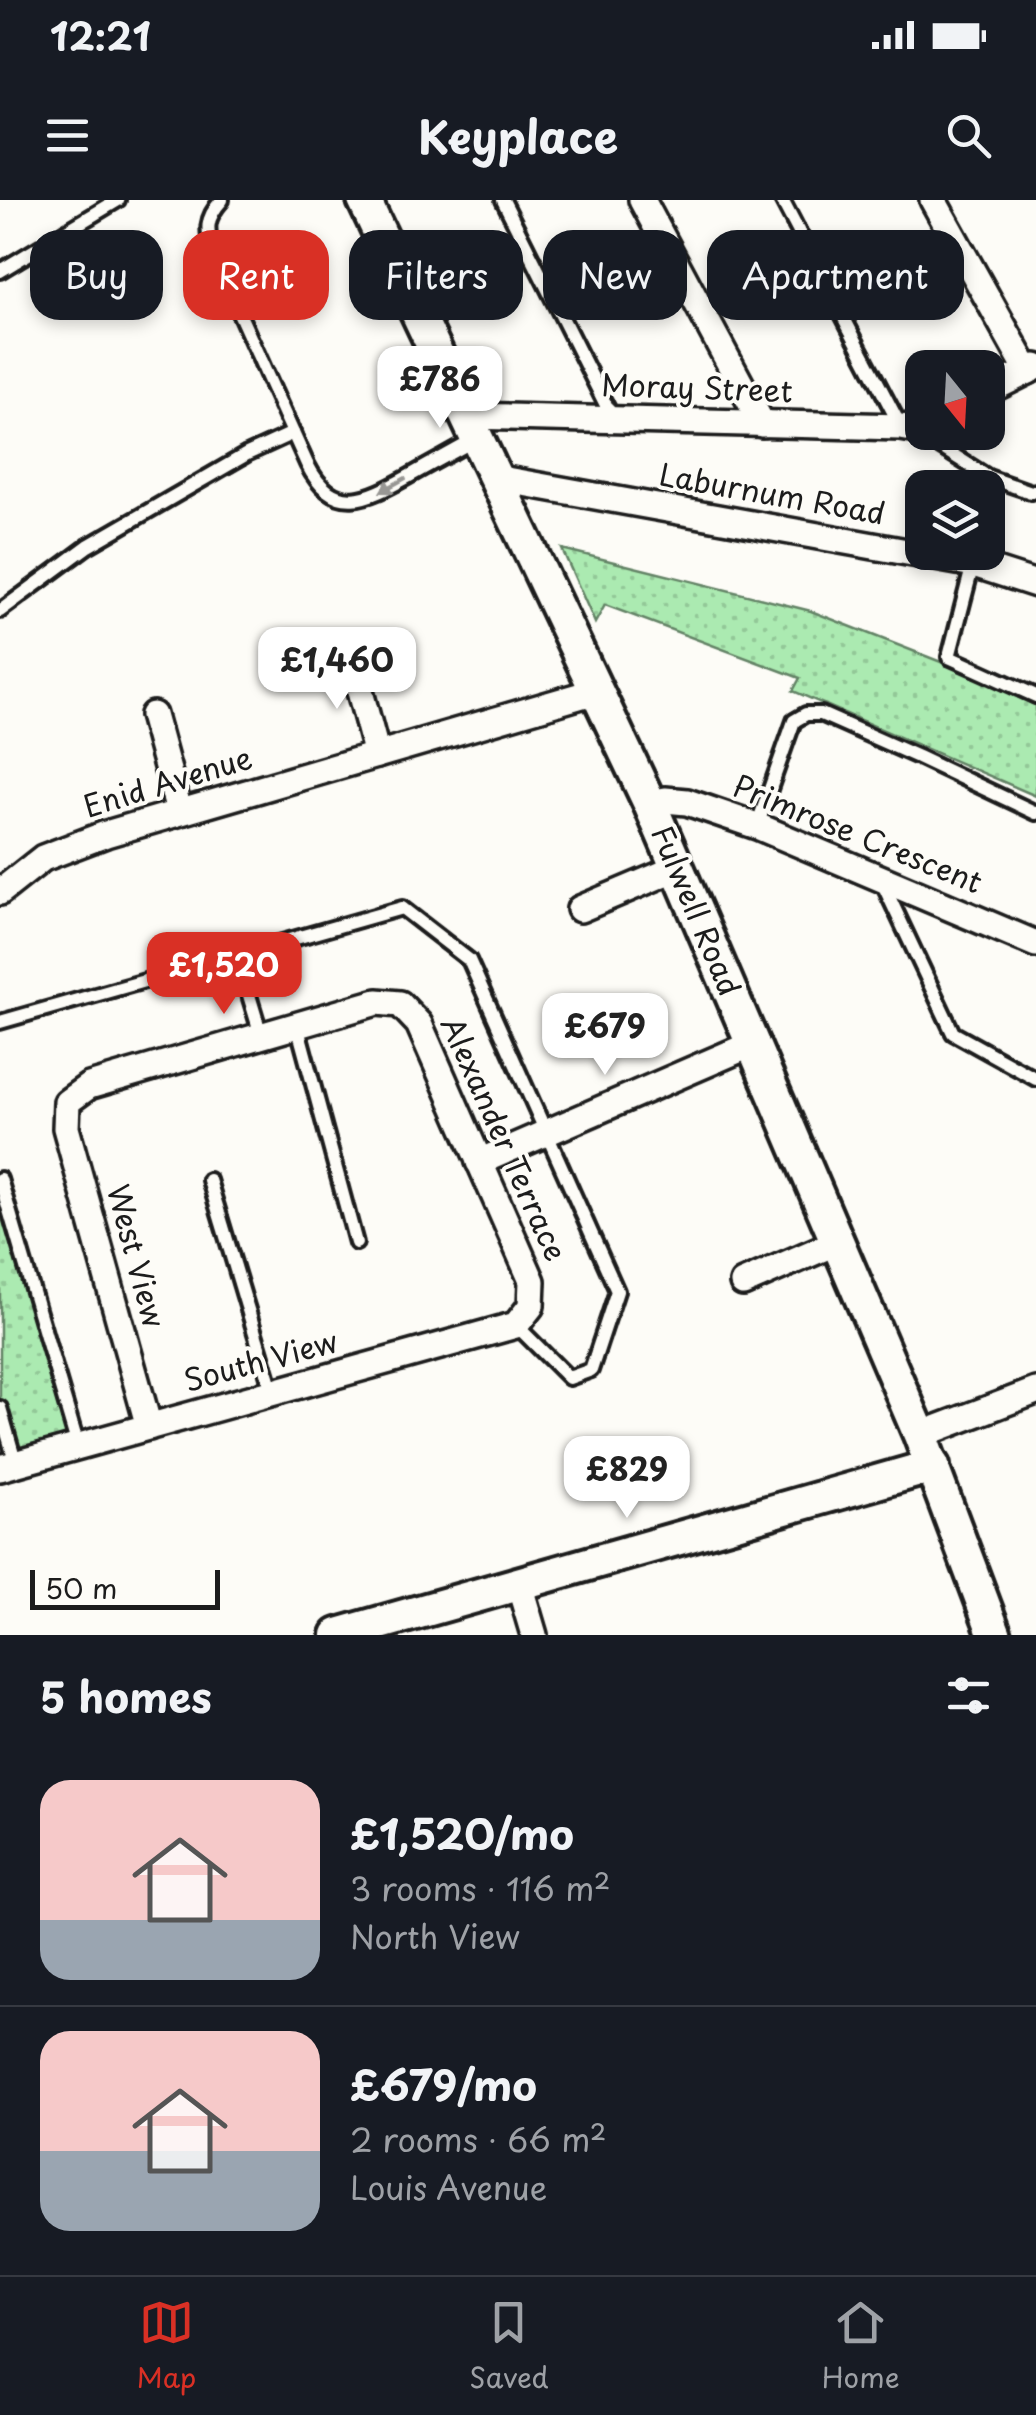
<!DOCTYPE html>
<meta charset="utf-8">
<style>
body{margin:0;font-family:"Playpen Sans",sans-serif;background:#242831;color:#f1f3f6;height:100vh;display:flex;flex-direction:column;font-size:38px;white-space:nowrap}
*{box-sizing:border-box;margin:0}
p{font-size:32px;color:#9ea1a6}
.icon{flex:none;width:55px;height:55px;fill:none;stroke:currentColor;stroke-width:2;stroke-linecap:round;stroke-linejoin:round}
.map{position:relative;height:1435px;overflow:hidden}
.side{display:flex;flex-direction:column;background:#171b24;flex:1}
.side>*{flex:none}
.top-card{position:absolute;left:30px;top:30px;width:978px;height:90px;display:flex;gap:20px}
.needle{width:65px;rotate:162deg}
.tools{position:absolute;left:905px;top:150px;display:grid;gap:20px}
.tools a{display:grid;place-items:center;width:100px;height:100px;border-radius:20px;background:#171b24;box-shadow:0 5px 15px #0003;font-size:50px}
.scale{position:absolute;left:30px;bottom:25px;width:190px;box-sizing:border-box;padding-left:10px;border:5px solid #1c1c1c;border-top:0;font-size:28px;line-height:35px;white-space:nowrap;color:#1c1c1c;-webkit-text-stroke:8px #fdfcf7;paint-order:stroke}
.price{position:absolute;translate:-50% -85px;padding:0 22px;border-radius:20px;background:#fff;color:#222;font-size:32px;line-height:65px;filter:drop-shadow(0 2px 5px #0008)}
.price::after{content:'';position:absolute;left:50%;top:60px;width:30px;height:22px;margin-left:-15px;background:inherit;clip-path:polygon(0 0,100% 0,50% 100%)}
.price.on{background:#d93025;color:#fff}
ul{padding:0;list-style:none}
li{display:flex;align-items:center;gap:30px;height:250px;padding:0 40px}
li+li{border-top:2px solid #363941}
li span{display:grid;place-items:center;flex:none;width:280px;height:200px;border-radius:30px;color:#555}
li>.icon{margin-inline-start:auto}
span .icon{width:120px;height:120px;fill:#fffc;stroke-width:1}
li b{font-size:42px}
h2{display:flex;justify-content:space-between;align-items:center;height:120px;padding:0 40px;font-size:42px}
.tag{padding:0 35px;border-radius:30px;background:#171b24;box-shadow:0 5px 15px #0003;font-size:35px;line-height:90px}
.tag.on{background:#d93025;color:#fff}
.status{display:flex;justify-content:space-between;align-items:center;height:70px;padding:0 50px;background:#171b24;direction:ltr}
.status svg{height:28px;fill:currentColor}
header{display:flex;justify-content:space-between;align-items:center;height:130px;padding:0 40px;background:#171b24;font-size:45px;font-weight:700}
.tabs{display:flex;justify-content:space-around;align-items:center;height:140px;border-top:2px solid #363941;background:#171b24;font-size:28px;color:#9ea1a6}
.tabs a{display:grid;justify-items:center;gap:5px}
.tabs .on{color:#d93025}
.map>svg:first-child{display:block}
.grass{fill:url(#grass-dots);stroke:#648366;stroke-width:2.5}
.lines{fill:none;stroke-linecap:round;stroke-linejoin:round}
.service-casing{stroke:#1c1c1c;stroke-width:20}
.minor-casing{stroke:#1c1c1c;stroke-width:32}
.tertiary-casing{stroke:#1c1c1c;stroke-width:40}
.service{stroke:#fdfcf7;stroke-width:12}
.minor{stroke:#fdfcf7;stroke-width:25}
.tertiary{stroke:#fdfcf7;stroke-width:32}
.oneway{fill:#989794}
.labels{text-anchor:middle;stroke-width:8;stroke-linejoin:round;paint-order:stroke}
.street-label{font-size:30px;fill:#1c1c1c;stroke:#fdfcf7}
</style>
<div class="status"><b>12:21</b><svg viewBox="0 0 49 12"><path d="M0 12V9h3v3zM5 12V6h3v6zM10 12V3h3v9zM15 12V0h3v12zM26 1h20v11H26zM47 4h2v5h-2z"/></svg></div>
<header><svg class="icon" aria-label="menu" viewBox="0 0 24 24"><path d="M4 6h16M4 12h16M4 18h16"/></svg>Keyplace<svg class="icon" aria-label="search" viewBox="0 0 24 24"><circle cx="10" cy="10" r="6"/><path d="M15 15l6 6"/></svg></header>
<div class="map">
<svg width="1036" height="1435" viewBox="0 0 1036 1435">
<defs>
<pattern id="grass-dots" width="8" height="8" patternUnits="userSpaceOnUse" patternTransform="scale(2.5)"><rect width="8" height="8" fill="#abeab1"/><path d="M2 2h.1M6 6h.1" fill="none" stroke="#93c898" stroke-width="1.8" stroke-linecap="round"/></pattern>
</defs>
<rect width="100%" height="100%" fill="#fdfcf7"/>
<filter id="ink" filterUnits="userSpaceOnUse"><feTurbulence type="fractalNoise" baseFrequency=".01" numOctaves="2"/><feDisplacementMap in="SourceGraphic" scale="20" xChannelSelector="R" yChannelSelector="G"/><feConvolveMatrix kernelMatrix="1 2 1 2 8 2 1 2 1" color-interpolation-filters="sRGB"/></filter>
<g filter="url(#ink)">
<g class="grass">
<polygon points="562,349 811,411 964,471 1036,505 1036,596 793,491 800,478 605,405 595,423"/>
<polygon points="0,979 78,1246 16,1264 0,1208"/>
</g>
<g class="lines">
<g class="service-casing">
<g id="service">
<path d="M222,0C204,20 207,30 213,55L307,264C335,320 371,297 413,274C434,262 455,251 476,239"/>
<polyline points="503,0 613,219"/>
<polyline points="782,0 901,227"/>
<polyline points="0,71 118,0"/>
<polyline points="912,229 988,277 1031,292 1036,291"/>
<polyline points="974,360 949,457 1036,496"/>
<polyline points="0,411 88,346 247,254 293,233"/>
<polyline points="757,626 794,521 806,514 821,514 918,557 1036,613"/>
<polyline points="882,682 953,833 1036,879"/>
<polyline points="237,755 261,835"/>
<polyline points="0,822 402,708 469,760 617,1091 591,1170 569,1178 516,1125"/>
<polyline points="297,825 356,1043"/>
<polyline points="0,979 78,1246"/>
<polyline points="209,980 273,1193"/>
<polyline points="0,1208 16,1264"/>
</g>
</g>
<g class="minor-casing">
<g id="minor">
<polyline points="642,0 762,224"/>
<polyline points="933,0 1028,171"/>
<polyline points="988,191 1036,167"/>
<polyline points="467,216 901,227 912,229 922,224"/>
<polyline points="495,278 974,364 1036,384"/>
<polyline points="350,454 377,555"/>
<polyline points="153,515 179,611"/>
<polyline points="650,604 665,600 687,602 757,626 1036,744"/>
<polyline points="0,692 43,658 106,634 596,491"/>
<polyline points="580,709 677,668"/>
<polyline points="479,962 752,844"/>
<polyline points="743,1083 837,1042"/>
<polyline points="920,1235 1036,1191"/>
<polyline points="0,1268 516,1125 531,1106 532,1081 419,824 400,804 377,802 89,886 67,902 66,928 149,1227"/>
<polyline points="519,1384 534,1435"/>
</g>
</g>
<g class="tertiary-casing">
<g id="tertiary">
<polyline points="364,0 650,604 920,1235 995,1435"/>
<polyline points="338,1435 933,1266"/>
</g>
</g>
<use href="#service" class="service"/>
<use href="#minor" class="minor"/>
<use href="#tertiary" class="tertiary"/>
</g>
<defs><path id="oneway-solid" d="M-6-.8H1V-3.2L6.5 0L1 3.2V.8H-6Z" transform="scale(2.5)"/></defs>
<use class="oneway" href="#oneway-solid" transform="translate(393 285) rotate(151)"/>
</g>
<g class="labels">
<g class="street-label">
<text transform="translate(697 189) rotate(2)" y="10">Moray Street</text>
<text transform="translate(772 295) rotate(10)" y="10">Laburnum Road</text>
<text transform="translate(168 583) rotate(-17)" y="10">Enid Avenue</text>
<text transform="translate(857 635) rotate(22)" y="10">Primrose Crescent</text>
<text transform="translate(695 711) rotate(67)" y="10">Fulwell Road</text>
<text transform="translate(503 939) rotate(66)" y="10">Alexander Terrace</text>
<text transform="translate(135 1056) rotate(75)" y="10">West View</text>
<text transform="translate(261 1162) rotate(-15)" y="10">South View</text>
</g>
</g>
</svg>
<div class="tools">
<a><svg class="needle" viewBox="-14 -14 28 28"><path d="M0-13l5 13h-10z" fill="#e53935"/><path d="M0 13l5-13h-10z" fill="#9ea1a6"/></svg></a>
<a><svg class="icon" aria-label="layers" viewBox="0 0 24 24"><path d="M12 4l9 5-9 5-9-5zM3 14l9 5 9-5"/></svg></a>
</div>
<div class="scale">50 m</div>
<b class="price" style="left:440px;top:231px">£786</b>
<b class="price" style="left:337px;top:512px">£1,460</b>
<b class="price on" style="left:224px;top:817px">£1,520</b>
<b class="price" style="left:605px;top:878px">£679</b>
<b class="price" style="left:627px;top:1321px">£829</b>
<div class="top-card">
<a class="tag">Buy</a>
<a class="tag on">Rent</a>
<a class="tag">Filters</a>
<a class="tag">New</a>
<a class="tag">Apartment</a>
</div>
</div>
<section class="side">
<h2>5 homes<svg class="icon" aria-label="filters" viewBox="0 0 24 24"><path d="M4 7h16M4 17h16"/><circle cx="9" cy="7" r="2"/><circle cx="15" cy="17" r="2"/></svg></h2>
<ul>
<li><span style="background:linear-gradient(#f6c9c9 70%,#9aa5b1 0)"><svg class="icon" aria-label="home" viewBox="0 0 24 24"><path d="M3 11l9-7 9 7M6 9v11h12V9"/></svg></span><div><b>£1,520/mo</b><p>3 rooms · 116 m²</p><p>North View</p></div></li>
<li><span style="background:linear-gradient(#f6c9c9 60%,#9aa5b1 0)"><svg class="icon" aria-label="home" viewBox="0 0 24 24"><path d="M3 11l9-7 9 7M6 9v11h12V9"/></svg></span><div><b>£679/mo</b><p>2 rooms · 66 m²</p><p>Louis Avenue</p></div></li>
</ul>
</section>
<nav class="tabs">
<a class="on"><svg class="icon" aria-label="map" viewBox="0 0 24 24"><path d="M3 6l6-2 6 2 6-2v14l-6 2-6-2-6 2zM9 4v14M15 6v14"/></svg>Map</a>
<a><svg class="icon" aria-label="saved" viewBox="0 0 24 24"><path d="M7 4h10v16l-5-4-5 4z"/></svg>Saved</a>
<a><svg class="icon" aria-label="home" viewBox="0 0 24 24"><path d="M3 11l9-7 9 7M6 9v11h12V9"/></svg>Home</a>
</nav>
